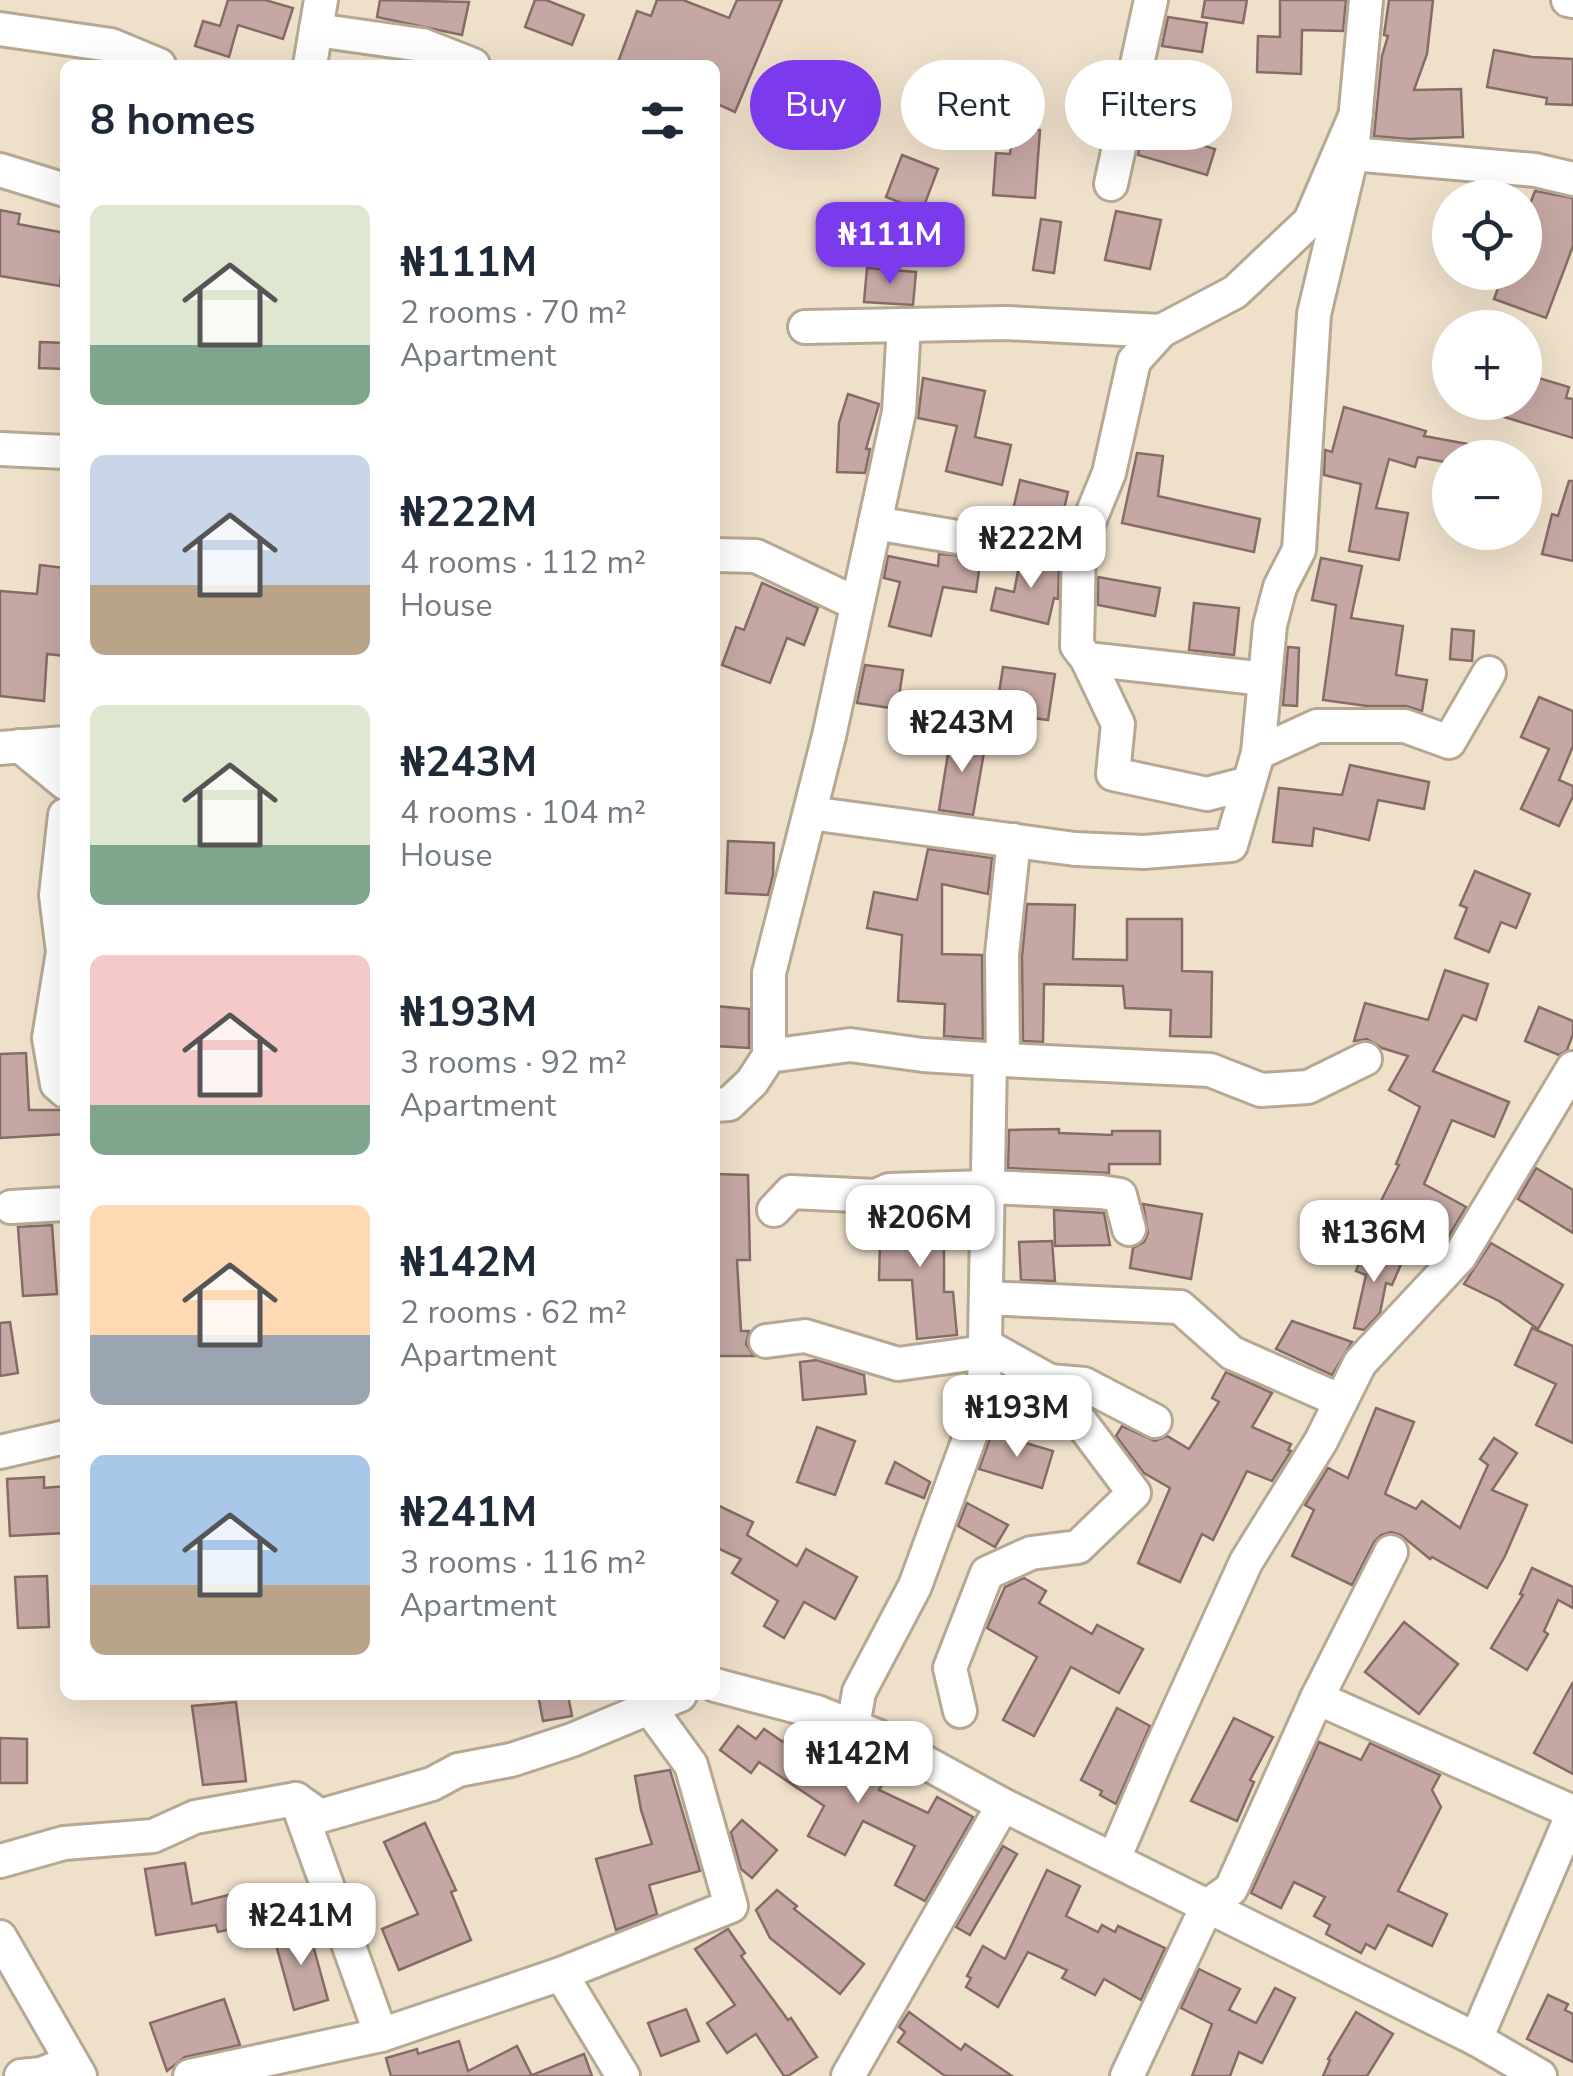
<!DOCTYPE html>
<meta charset="utf-8">
<style>
body{margin:0;font-family:"Nunito Sans",sans-serif;background:#f6f6f7;color:#1f2937;height:100vh;display:flex;flex-direction:column;font-size:38px;white-space:nowrap}
*{box-sizing:border-box;margin:0}
p{font-size:32px;color:#747a83}
.icon{flex:none;width:55px;height:55px;fill:none;stroke:currentColor;stroke-width:2;stroke-linecap:round;stroke-linejoin:round}
.map{position:relative;flex:1;overflow:hidden}
.sheet{position:absolute;left:60px;top:60px;width:660px;height:1640px;display:flex;flex-direction:column;background:#fff;border-radius:15px;box-shadow:0 10px 40px #0002}
.sheet>*{flex:none}
.banner{position:absolute;left:750px;top:60px;width:672px;height:90px;display:flex;gap:20px}
.controls{position:absolute;left:1432px;top:180px;display:grid;gap:20px}
.controls a{display:grid;place-items:center;width:110px;height:110px;border-radius:50%;background:#fff;box-shadow:0 10px 40px #0002;font-size:50px}
.price{position:absolute;translate:-50% -85px;padding:0 22px;border-radius:20px;background:#fff;color:#222;font-size:32px;line-height:65px;filter:drop-shadow(0 2px 5px #0008)}
.price::after{content:'';position:absolute;left:50%;top:60px;width:30px;height:22px;margin-left:-15px;background:inherit;clip-path:polygon(0 0,100% 0,50% 100%)}
.price.current{background:#7c3aed;color:#fff}
ul{padding:0;list-style:none}
li{display:flex;align-items:center;gap:30px;height:250px;padding:0 30px}
li span{display:grid;place-items:center;flex:none;width:280px;height:200px;border-radius:15px;color:#555}
li>.icon{margin-inline-start:auto}
span .icon{width:120px;height:120px;fill:#fffc;stroke-width:1}
li b{font-size:42px}
h2{display:flex;justify-content:space-between;align-items:center;height:120px;padding:0 30px;font-size:42px}
.tag{padding:0 35px;border-radius:45px;background:#fff;box-shadow:0 10px 40px #0002;font-size:35px;line-height:90px}
.tag.current{background:#7c3aed;color:#fff}
.map>svg:first-child{display:block}
.building{fill:#c5a8a3;stroke:#866c67;stroke-width:2.5}
.lines{fill:none;stroke-linecap:round;stroke-linejoin:round}
.minor-casing{stroke:#b6a892;stroke-width:38}
.minor{stroke:#fff;stroke-width:32}
</style>
<div class="map">
<svg width="1573" height="2076" viewBox="0 0 1573 2076">
<rect width="100%" height="100%" fill="#efe0ca"/>
<g class="building">
<polygon points="228,0 265,0 293,8 283,39 238,25 229,57 195,46 203,21 220,26"/>
<polygon points="380,0 469,2 462,35 377,17"/>
<polygon points="535,0 546,0 584,15 572,45 525,27"/>
<polygon points="657,0 683,0 729,18 737,0 782,0 735,112 715,103 715,65 617,65 637,11 651,16"/>
<polygon points="1205,0 1247,0 1243,23 1202,17"/>
<polygon points="1280,0 1346,0 1343,31 1302,30 1301,74 1257,72 1258,36 1280,37"/>
<polygon points="1389,0 1433,0 1427,54 1414,90 1461,89 1463,137 1409,139 1374,136 1382,56 1388,36 1384,35"/>
<polygon points="1168,17 1207,23 1202,52 1162,46"/>
<polygon points="1494,50 1532,57 1573,59 1573,105 1546,104 1547,98 1487,87"/>
<polygon points="1013,127 1040,130 1035,198 993,195 996,153 1010,154"/>
<polygon points="1144,128 1215,149 1207,175 1138,155"/>
<polygon points="902,155 938,169 922,211 886,197"/>
<polygon points="1535,191 1573,198 1573,246 1546,318 1494,299 1504,272 1525,272 1525,217"/>
<polygon points="0,210 20,214 18,224 65,233 60,286 0,276"/>
<polygon points="1116,211 1161,220 1150,269 1105,260"/>
<polygon points="1041,219 1061,222 1054,273 1033,270"/>
<polygon points="867,268 916,272 913,305 864,302"/>
<polygon points="40,342 65,343 65,369 39,368"/>
<polygon points="1525,374 1569,387 1566,398 1573,399 1573,438 1472,407 1473,402 1525,402"/>
<polygon points="923,378 985,391 975,437 1011,445 1002,485 946,471 957,426 918,418"/>
<polygon points="848,394 879,404 866,449 870,449 865,473 837,472 839,423"/>
<polygon points="1344,407 1426,431 1424,436 1490,448 1490,458 1450,458 1450,463 1418,457 1415,467 1389,459 1376,508 1408,513 1399,560 1349,551 1361,484 1324,475 1325,450 1332,452"/>
<polygon points="1137,453 1163,456 1158,496 1260,519 1254,552 1122,523"/>
<polygon points="1020,480 1068,492 1061,522 1012,514"/>
<polygon points="1569,481 1573,481 1573,561 1542,554 1552,514 1558,516"/>
<polygon points="939,554 981,557 976,592 943,587 931,636 889,626 900,582 884,578 888,556 938,566"/>
<polygon points="1021,556 1059,563 1058,599 1054,598 1048,624 991,610 996,588 1014,592"/>
<polygon points="1321,558 1362,566 1351,618 1403,626 1396,675 1427,680 1422,711 1406,706 1367,706 1323,700 1336,605 1312,600"/>
<polygon points="40,565 65,568 65,656 47,654 44,701 0,696 0,591 37,594"/>
<polygon points="1098,577 1160,588 1155,616 1098,605"/>
<polygon points="762,583 818,608 804,645 787,638 770,683 722,665 736,627 744,630"/>
<polygon points="1194,603 1239,608 1234,655 1189,650"/>
<polygon points="1452,629 1474,631 1472,661 1450,659"/>
<polygon points="1288,647 1299,648 1297,706 1283,705"/>
<polygon points="865,665 903,670 897,709 857,703"/>
<polygon points="1003,667 1055,674 1048,720 996,713"/>
<polygon points="1539,697 1573,711 1573,746 1559,780 1573,786 1573,796 1559,826 1521,809 1549,749 1521,737"/>
<polygon points="951,735 986,741 973,815 939,810"/>
<polygon points="1350,765 1429,782 1424,809 1378,800 1369,840 1314,828 1312,846 1273,842 1279,788 1342,795"/>
<polygon points="728,841 774,843 773,875 768,895 726,893"/>
<polygon points="928,849 992,858 988,894 942,884 942,954 982,955 983,1039 944,1036 945,1004 898,1001 902,935 867,928 874,892 917,900"/>
<polygon points="1475,871 1530,894 1516,928 1501,922 1489,952 1455,938 1467,908 1460,905"/>
<polygon points="1027,904 1075,905 1073,959 1127,960 1127,919 1182,919 1182,971 1212,972 1211,1037 1170,1036 1171,1010 1125,1008 1123,986 1044,984 1043,1042 1023,1041 1022,957"/>
<polygon points="1445,970 1488,984 1476,1020 1463,1015 1433,1071 1509,1102 1494,1137 1452,1120 1424,1184 1466,1207 1447,1239 1381,1201 1399,1165 1396,1164 1420,1107 1389,1090 1408,1056 1382,1048 1367,1039 1354,1041 1365,1003 1428,1020"/>
<polygon points="715,1006 749,1009 749,1048 715,1046"/>
<polygon points="1539,1007 1573,1021 1573,1034 1567,1050 1559,1055 1525,1041"/>
<polygon points="26,1053 29,1110 65,1110 65,1134 0,1138 0,1054"/>
<polygon points="1059,1129 1059,1133 1112,1135 1112,1131 1160,1131 1160,1164 1109,1164 1109,1173 1008,1168 1009,1130"/>
<polygon points="1536,1168 1573,1190 1573,1233 1518,1199"/>
<polygon points="715,1174 748,1175 750,1260 737,1260 741,1331 749,1331 746,1344 754,1356 715,1356"/>
<polygon points="1143,1204 1202,1214 1191,1279 1130,1268 1133,1248 1144,1242 1148,1233"/>
<polygon points="937,1209 937,1243 944,1243 944,1292 953,1292 957,1335 917,1339 912,1280 879,1280 880,1242 889,1243 889,1212"/>
<polygon points="1054,1210 1104,1213 1110,1245 1055,1246"/>
<polygon points="52,1225 57,1294 23,1296 18,1227"/>
<polygon points="1052,1241 1055,1281 1021,1280 1019,1242"/>
<polygon points="1491,1243 1563,1285 1538,1329 1499,1301 1464,1284"/>
<polygon points="1365,1247 1402,1262 1392,1285 1386,1283 1380,1313 1364,1330 1354,1328 1366,1275 1356,1271"/>
<polygon points="1292,1321 1352,1342 1332,1375 1276,1349"/>
<polygon points="10,1322 18,1373 0,1376 0,1323"/>
<polygon points="1532,1328 1573,1346 1573,1443 1536,1425 1556,1384 1515,1365"/>
<polygon points="817,1360 864,1375 866,1394 803,1400 800,1362"/>
<polygon points="1226,1372 1272,1393 1252,1427 1291,1444 1288,1450 1291,1451 1272,1481 1247,1471 1213,1540 1202,1534 1180,1582 1138,1563 1170,1488 1144,1473 1116,1436 1122,1426 1155,1441 1167,1436 1189,1449 1219,1402 1212,1398"/>
<polygon points="1376,1408 1414,1422 1385,1494 1416,1509 1422,1501 1460,1528 1488,1465 1480,1459 1494,1438 1517,1453 1492,1490 1527,1505 1505,1556 1487,1588 1432,1557 1430,1559 1401,1535 1391,1532 1381,1535 1374,1542 1352,1585 1292,1556 1314,1510 1305,1505 1328,1468 1348,1478"/>
<polygon points="817,1427 855,1441 835,1495 797,1482"/>
<polygon points="992,1433 1053,1451 1042,1488 979,1469"/>
<polygon points="895,1462 930,1482 924,1498 886,1483"/>
<polygon points="44,1477 44,1488 65,1486 65,1533 10,1536 7,1479"/>
<polygon points="967,1503 1008,1525 995,1547 958,1526"/>
<polygon points="715,1504 753,1522 747,1535 797,1566 806,1549 857,1577 835,1619 804,1602 784,1638 764,1626 778,1601 732,1573 741,1559 715,1547"/>
<polygon points="1532,1568 1573,1587 1573,1608 1558,1600 1544,1631 1548,1634 1527,1670 1491,1648 1523,1595 1520,1594"/>
<polygon points="47,1576 49,1627 18,1628 15,1577"/>
<polygon points="1024,1578 1046,1591 1039,1603 1092,1634 1097,1625 1143,1649 1119,1693 1071,1667 1034,1736 1003,1720 1037,1657 987,1628 1005,1587"/>
<polygon points="1404,1622 1458,1664 1419,1714 1365,1672"/>
<polygon points="1573,1682 1573,1774 1534,1753"/>
<polygon points="538,1695 568,1695 572,1716 543,1721"/>
<polygon points="236,1702 246,1781 203,1785 192,1706"/>
<polygon points="1117,1708 1150,1726 1116,1804 1100,1795 1102,1791 1081,1780"/>
<polygon points="1234,1718 1273,1737 1250,1780 1254,1782 1237,1821 1191,1801"/>
<polygon points="738,1726 756,1739 764,1729 783,1742 788,1735 842,1771 845,1766 882,1785 879,1790 928,1813 937,1797 973,1817 925,1901 895,1885 915,1846 863,1821 845,1855 808,1836 824,1806 759,1762 751,1773 720,1750"/>
<polygon points="0,1738 27,1739 27,1783 0,1783"/>
<polygon points="1319,1742 1361,1760 1370,1743 1440,1775 1432,1790 1441,1807 1398,1891 1447,1914 1432,1946 1388,1925 1375,1949 1366,1944 1361,1953 1326,1934 1330,1925 1314,1916 1325,1897 1294,1882 1281,1908 1251,1893"/>
<polygon points="670,1770 700,1871 649,1885 657,1914 616,1930 596,1859 652,1844 641,1810 635,1776"/>
<polygon points="742,1820 777,1850 752,1878 741,1869 731,1832"/>
<polygon points="425,1823 456,1890 451,1892 471,1940 399,1970 382,1929 418,1914 384,1842"/>
<polygon points="1003,1846 1017,1854 970,1935 956,1927"/>
<polygon points="185,1863 192,1904 257,1888 265,1921 218,1932 216,1925 156,1935 145,1869"/>
<polygon points="1047,1870 1080,1886 1066,1916 1098,1932 1102,1925 1115,1932 1118,1926 1165,1948 1141,2000 1104,1979 1095,1995 1062,1978 1067,1970 1028,1952 998,2007 966,1987 971,1978 967,1976 983,1946 1005,1959"/>
<polygon points="777,1890 797,1906 794,1909 864,1964 840,1994 770,1938 756,1910"/>
<polygon points="308,1927 328,2000 294,2010 273,1934"/>
<polygon points="728,1929 745,1953 741,1956 788,2020 791,2018 817,2057 788,2076 784,2076 756,2034 727,2053 707,2023 735,2005 695,1949"/>
<polygon points="1199,1969 1240,1989 1229,2010 1256,2023 1275,1988 1295,1998 1262,2063 1239,2052 1230,2076 1192,2076 1212,2024 1181,2008"/>
<polygon points="1548,1995 1568,2004 1565,2010 1573,2014 1573,2062 1527,2039"/>
<polygon points="224,1999 240,2045 185,2057 167,2071 150,2023"/>
<polygon points="686,2009 699,2041 661,2056 648,2023"/>
<polygon points="909,2012 961,2050 965,2044 1012,2076 945,2076 898,2042 905,2032 899,2027"/>
<polygon points="1356,2012 1393,2034 1367,2076 1323,2076 1330,2060 1328,2059"/>
<polygon points="459,2041 468,2071 517,2046 532,2076 391,2076 386,2058 417,2049 418,2054"/>
<polygon points="584,2054 592,2076 532,2076 532,2075"/>
</g>
<g class="lines">
<g class="minor-casing">
<g id="minor">
<polyline points="1366,0 1352,154 1535,170 1573,179"/>
<polyline points="1568,0 1573,1"/>
<polyline points="0,29 111,45 159,65"/>
<polyline points="316,30 422,45 473,65"/>
<polyline points="310,65 321,0"/>
<polyline points="0,170 65,190"/>
<polyline points="1111,184 1151,0"/>
<polyline points="805,327 1006,323 1161,331 1235,292 1310,221 1356,114"/>
<polyline points="1161,331 1134,361 1109,473 1079,546 1077,646 1087,659 1265,679"/>
<polyline points="0,449 65,452"/>
<polyline points="875,523 969,539 1006,533 1079,546"/>
<polyline points="715,555 756,556 857,604"/>
<polyline points="1087,659 1118,724 1113,774 1207,794 1249,783"/>
<polyline points="20,746 65,783"/>
<polyline points="0,748 65,743"/>
<polyline points="1258,753 1317,726 1405,726 1449,742 1489,673"/>
<polyline points="810,813 1075,849 1144,852 1231,845 1258,753 1270,625 1280,587 1299,550 1314,314 1352,154"/>
<polyline points="65,815 56,895 63,952 49,1038 57,1084 65,1091"/>
<polyline points="769,1056 769,973 829,736 899,412 904,325"/>
<polyline points="1003,1060 1210,1070 1261,1090 1308,1087 1365,1059"/>
<polyline points="715,1105 729,1104 752,1082 769,1056 850,1045 923,1055 1003,1060 1002,954 1014,840"/>
<polyline points="11,1207 65,1204"/>
<polyline points="774,1210 791,1192 876,1196 889,1190 988,1187 1101,1192 1120,1195 1129,1229"/>
<polyline points="986,1298 1180,1307 1232,1353 1341,1401"/>
<polyline points="766,1341 805,1336 898,1364 985,1352"/>
<polyline points="1038,1380 1084,1384 1155,1421"/>
<polyline points="0,1452 65,1437"/>
<polyline points="715,1685 817,1712 877,1736 1003,1805 1476,2039 1540,2076"/>
<polyline points="1317,1698 1573,1812"/>
<polyline points="960,1711 950,1668 987,1573 1031,1553 1078,1547 1134,1493 1050,1381 985,1345"/>
<polyline points="853,1726 859,1692 915,1586 984,1398 990,1059"/>
<polyline points="296,1799 381,2035 561,1974 731,1906 691,1765 651,1710"/>
<polyline points="1114,1859 1160,1751 1246,1562 1321,1441 1360,1363 1460,1256 1573,1068"/>
<polyline points="0,1861 64,1843 153,1836 195,1817 296,1799 320,1816 432,1784 458,1770 511,1760 572,1740 680,1695"/>
<polyline points="0,1937 80,2076"/>
<polyline points="561,1974 623,2076"/>
<polyline points="1476,2039 1573,1813"/>
<polyline points="21,2076 41,2074 71,2062"/>
<polyline points="190,2076 381,2035"/>
<polyline points="848,2076 1003,1805"/>
<polyline points="1127,2076 1207,1906 1231,1889 1317,1698 1391,1552"/>
</g>
</g>
<use href="#minor" class="minor"/>
</g>
</svg>
<div class="controls">
<a><svg class="icon" aria-label="locate" viewBox="0 0 24 24"><circle cx="12" cy="12" r="6"/><path d="M12 2v4M12 18v4M2 12h4M18 12h4"/></svg></a>
<a>+</a>
<a>−</a>
</div>
<b class="price current" style="left:890px;top:287px">₦111M</b>
<b class="price" style="left:1031px;top:591px">₦222M</b>
<b class="price" style="left:962px;top:775px">₦243M</b>
<b class="price" style="left:920px;top:1270px">₦206M</b>
<b class="price" style="left:1374px;top:1285px">₦136M</b>
<b class="price" style="left:1017px;top:1460px">₦193M</b>
<b class="price" style="left:858px;top:1806px">₦142M</b>
<b class="price" style="left:301px;top:1968px">₦241M</b>
<div class="banner">
<a class="tag current">Buy</a>
<a class="tag">Rent</a>
<a class="tag">Filters</a>
</div>
<section class="sheet">
<h2>8 homes<svg class="icon" aria-label="filters" viewBox="0 0 24 24"><path d="M4 7h16M4 17h16"/><circle cx="9" cy="7" r="2"/><circle cx="15" cy="17" r="2"/></svg></h2>
<ul>
<li><span style="background:linear-gradient(#dfe7d0 70%,#7fa58c 0)"><svg class="icon" aria-label="home" viewBox="0 0 24 24"><path d="M3 11l9-7 9 7M6 9v11h12V9"/></svg></span><div><b>₦111M</b><p>2 rooms · 70 m²</p><p>Apartment</p></div></li>
<li><span style="background:linear-gradient(#c9d6e8 65%,#b9a48a 0)"><svg class="icon" aria-label="home" viewBox="0 0 24 24"><path d="M3 11l9-7 9 7M6 9v11h12V9"/></svg></span><div><b>₦222M</b><p>4 rooms · 112 m²</p><p>House</p></div></li>
<li><span style="background:linear-gradient(#dfe7d0 70%,#7fa58c 0)"><svg class="icon" aria-label="home" viewBox="0 0 24 24"><path d="M3 11l9-7 9 7M6 9v11h12V9"/></svg></span><div><b>₦243M</b><p>4 rooms · 104 m²</p><p>House</p></div></li>
<li><span style="background:linear-gradient(#f6c9c9 75%,#7fa58c 0)"><svg class="icon" aria-label="home" viewBox="0 0 24 24"><path d="M3 11l9-7 9 7M6 9v11h12V9"/></svg></span><div><b>₦193M</b><p>3 rooms · 92 m²</p><p>Apartment</p></div></li>
<li><span style="background:linear-gradient(#ffd9b3 65%,#9aa5b1 0)"><svg class="icon" aria-label="home" viewBox="0 0 24 24"><path d="M3 11l9-7 9 7M6 9v11h12V9"/></svg></span><div><b>₦142M</b><p>2 rooms · 62 m²</p><p>Apartment</p></div></li>
<li><span style="background:linear-gradient(#a9c7e8 65%,#b9a48a 0)"><svg class="icon" aria-label="home" viewBox="0 0 24 24"><path d="M3 11l9-7 9 7M6 9v11h12V9"/></svg></span><div><b>₦241M</b><p>3 rooms · 116 m²</p><p>Apartment</p></div></li>
</ul>
</section>
</div>
